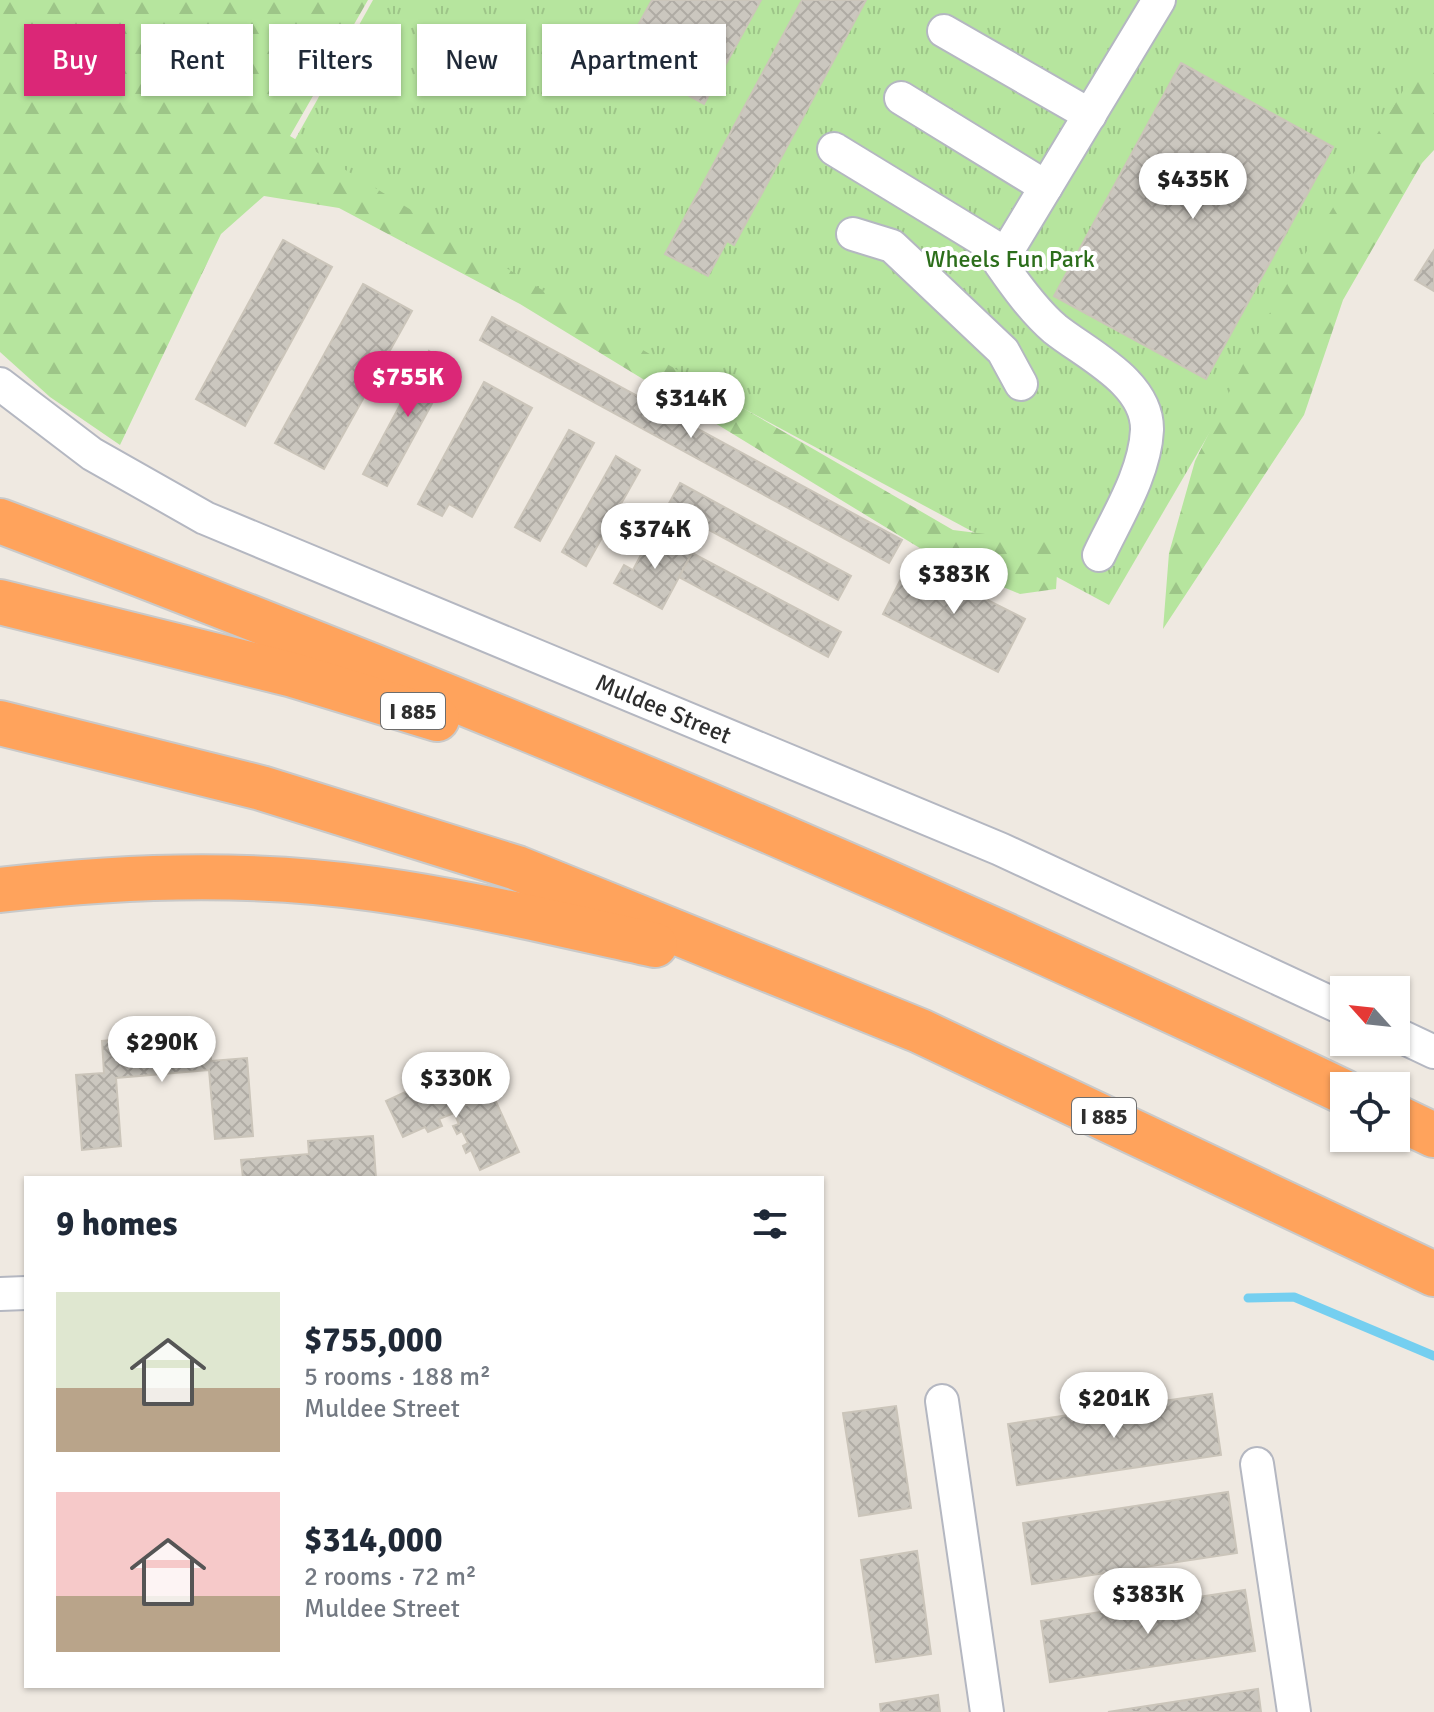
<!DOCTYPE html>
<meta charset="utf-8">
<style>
body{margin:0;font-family:Signika,sans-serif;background:#f2f2f3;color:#1f2937;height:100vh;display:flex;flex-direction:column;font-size:30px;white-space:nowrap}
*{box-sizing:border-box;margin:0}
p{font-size:26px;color:#747a83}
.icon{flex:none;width:44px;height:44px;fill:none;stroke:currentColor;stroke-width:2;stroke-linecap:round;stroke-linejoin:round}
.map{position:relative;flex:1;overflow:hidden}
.sheet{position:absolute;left:24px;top:1176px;width:800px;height:512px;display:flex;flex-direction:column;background:#fff;border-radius:0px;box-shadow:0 2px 6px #0004}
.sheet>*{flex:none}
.banner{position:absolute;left:24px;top:24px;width:800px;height:72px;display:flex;gap:16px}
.needle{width:52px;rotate:297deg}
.controls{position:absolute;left:1330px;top:976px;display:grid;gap:16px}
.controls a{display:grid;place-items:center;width:80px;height:80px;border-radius:0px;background:#fff;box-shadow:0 2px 6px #0004;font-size:40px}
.price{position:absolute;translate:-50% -68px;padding:0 18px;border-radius:28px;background:#fff;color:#222;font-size:26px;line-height:52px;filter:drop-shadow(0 2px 4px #0008)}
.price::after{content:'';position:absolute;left:50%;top:48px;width:24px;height:18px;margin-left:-12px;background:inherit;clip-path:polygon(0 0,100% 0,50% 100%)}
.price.on{background:#db2777;color:#fff}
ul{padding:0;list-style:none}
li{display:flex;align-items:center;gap:24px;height:200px;padding:0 32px}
li span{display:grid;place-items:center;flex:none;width:224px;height:160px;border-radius:0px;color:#555}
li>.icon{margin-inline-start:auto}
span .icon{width:96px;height:96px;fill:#fffc;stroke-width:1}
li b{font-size:34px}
h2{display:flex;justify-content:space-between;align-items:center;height:96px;padding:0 32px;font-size:34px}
.pill{padding:0 28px;border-radius:0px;background:#fff;box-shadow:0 2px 6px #0004;font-size:28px;line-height:72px}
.pill.on{background:#db2777;color:#fff}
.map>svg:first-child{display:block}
.grass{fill:url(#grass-tufts)}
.forest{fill:url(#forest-firs)}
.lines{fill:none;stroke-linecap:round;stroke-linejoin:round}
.stream{stroke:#75cff0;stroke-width:9}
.building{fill:url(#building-cross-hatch);stroke:#cbc5ba;stroke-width:2}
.minor-casing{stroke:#b4b7c1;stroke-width:36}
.highway-casing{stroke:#c9c9c9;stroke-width:48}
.minor{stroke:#fff;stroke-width:32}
.highway{stroke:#ffa35c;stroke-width:44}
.labels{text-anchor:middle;stroke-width:8;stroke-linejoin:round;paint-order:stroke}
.shield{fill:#fff;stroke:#6d6d6d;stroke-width:2}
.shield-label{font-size:22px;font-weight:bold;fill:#2e2e2e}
.park-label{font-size:24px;fill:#2c6e1b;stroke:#fff}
.street-label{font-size:24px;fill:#2e2e2e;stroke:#fff}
</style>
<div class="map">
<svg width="1434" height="1712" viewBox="0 0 1434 1712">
<defs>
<pattern id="grass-tufts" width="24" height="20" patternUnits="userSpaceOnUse" patternTransform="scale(2)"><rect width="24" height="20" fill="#b6e59e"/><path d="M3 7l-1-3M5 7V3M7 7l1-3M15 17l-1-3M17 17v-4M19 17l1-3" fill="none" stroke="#9dc588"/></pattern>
<pattern id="forest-firs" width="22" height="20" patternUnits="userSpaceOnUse" patternTransform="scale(2)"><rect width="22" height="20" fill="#b6e59e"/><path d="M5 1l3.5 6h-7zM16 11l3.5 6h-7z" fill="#9dc588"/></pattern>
<pattern id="building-cross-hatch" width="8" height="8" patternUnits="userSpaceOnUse" patternTransform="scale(2)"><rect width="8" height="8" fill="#cbc7bf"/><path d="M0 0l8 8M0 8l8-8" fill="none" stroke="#afaba4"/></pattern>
</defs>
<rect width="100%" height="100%" fill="#efe9e1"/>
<polygon class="grass" points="373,0 1434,0 1434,48 1109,605 283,161"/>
<g class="forest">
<polygon points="0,0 368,0 290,136 598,324 953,530 1059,543 1056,589 1020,594 941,561 520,304 339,208 264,196 221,234 120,445 50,397 0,352"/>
<polygon points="1434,39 1434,150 1422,163 1343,300 1304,415 1163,629 1169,553 1195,461 1262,326"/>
</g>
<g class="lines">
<polyline class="stream" points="1248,1298 1294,1297 1434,1356"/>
</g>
<g class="building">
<polygon points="652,0 761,0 704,104 620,58"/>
<polygon points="802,0 866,0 734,245 727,241 708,276 665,254"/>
<polygon points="1181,63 1333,147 1206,379 1054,296"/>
<polygon points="283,240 332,267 245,426 196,399"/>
<polygon points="1434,250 1434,291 1415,280"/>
<polygon points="363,284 412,311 324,469 275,443"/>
<polygon points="492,317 902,540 889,563 480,340"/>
<polygon points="429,351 453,365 387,486 363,474"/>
<polygon points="484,382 532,408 472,517 449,504 442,516 418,504"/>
<polygon points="569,430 594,443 540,541 515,527"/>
<polygon points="616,456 640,470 586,566 562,552"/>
<polygon points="680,483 851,576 838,600 667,507"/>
<polygon points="653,532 692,553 662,609 614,583 624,565 633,570"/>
<polygon points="692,553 841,632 828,657 679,577"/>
<polygon points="910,561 1025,619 998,672 883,614"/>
<polygon points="209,1031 211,1061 247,1058 253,1136 215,1139 209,1070 116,1078 121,1146 82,1150 76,1075 104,1073 102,1041"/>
<polygon points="444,1074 460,1108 492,1093 519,1152 480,1170 471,1150 466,1153 463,1146 468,1143 462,1131 457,1134 453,1126 459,1124 454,1113 439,1119 442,1126 428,1132 425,1127 403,1137 386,1101"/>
<polygon points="373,1136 376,1178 243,1178 241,1160 309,1154 308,1141"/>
<polygon points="1212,1394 1221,1455 1017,1485 1008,1424"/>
<polygon points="896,1406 911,1508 859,1516 843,1413"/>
<polygon points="1228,1492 1237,1553 1032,1584 1023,1523"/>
<polygon points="917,1551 931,1654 876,1662 861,1560"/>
<polygon points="1245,1590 1255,1651 1050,1682 1041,1621"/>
<polygon points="1258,1689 1261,1712 1108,1712"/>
<polygon points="938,1695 940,1712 881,1712 880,1704"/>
</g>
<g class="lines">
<g class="minor-casing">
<g id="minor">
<polyline points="944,31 1090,115"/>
<polyline points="901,98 1046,187"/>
<polyline points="834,149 1006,254"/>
<polyline points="853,234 892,246 1003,351 1021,384"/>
<path id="s1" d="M0,384L92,454L205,518L1000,849L1344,1009"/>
<path d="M1099,555C1117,517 1145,473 1147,430C1148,382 1086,354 1055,329C1034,311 1016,286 1000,263L1159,0"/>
<polyline points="1396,1034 1434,1052"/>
<polyline points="0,1294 26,1293"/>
<polyline points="942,1401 987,1712"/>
<polyline points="1257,1464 1294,1712"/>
</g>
</g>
<g class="highway-casing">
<g id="highway">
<path d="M0,521C456,693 905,882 1344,1092"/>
<polyline points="0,602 293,675 437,719"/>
<polyline points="0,723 261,788 517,868 920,1031 1434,1274"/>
<path d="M0,890C124,875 251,871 375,889C469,902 562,925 655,945"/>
<polyline points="1396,1117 1434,1135"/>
</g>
</g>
<use href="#minor" class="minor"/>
<use href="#highway" class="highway"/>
</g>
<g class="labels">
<g class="shield">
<rect x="381" y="693" width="64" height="36" rx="6"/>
<rect x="1072" y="1098" width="64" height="36" rx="6"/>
</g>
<g class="shield-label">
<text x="413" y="719">I 885</text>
<text x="1104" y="1124">I 885</text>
</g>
<g class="park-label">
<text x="1010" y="267">Wheels Fun Park</text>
</g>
<g class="street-label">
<text dy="8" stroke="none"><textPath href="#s1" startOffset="742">Muldee Street</textPath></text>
</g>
</g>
</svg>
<div class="controls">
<a><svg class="needle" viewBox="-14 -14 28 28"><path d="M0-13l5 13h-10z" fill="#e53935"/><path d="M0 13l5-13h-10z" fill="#747a83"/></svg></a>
<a><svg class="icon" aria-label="locate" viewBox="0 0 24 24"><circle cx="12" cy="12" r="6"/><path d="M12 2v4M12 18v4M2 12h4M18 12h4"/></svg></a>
</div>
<b class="price" style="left:1193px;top:221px">$435K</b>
<b class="price on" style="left:408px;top:419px">$755K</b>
<b class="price" style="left:691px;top:440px">$314K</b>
<b class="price" style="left:655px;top:571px">$374K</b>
<b class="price" style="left:954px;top:616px">$383K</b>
<b class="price" style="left:162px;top:1084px">$290K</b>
<b class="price" style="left:456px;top:1120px">$330K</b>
<b class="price" style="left:1114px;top:1440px">$201K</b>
<b class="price" style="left:1148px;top:1636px">$383K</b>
<div class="banner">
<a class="pill on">Buy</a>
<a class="pill">Rent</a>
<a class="pill">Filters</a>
<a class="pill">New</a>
<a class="pill">Apartment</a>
</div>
<section class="sheet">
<h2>9 homes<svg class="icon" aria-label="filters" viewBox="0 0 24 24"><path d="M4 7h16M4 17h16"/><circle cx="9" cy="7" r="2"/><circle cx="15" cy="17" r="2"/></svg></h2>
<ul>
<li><span style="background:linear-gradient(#dfe7d0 60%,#b9a48a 0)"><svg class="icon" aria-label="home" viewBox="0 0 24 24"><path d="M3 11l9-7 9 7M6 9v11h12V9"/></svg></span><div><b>$755,000</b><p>5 rooms · 188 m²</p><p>Muldee Street</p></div></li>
<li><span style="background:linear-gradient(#f6c9c9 65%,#b9a48a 0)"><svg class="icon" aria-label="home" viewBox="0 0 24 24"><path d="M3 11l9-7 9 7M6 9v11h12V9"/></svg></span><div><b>$314,000</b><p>2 rooms · 72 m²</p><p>Muldee Street</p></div></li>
</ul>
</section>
</div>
